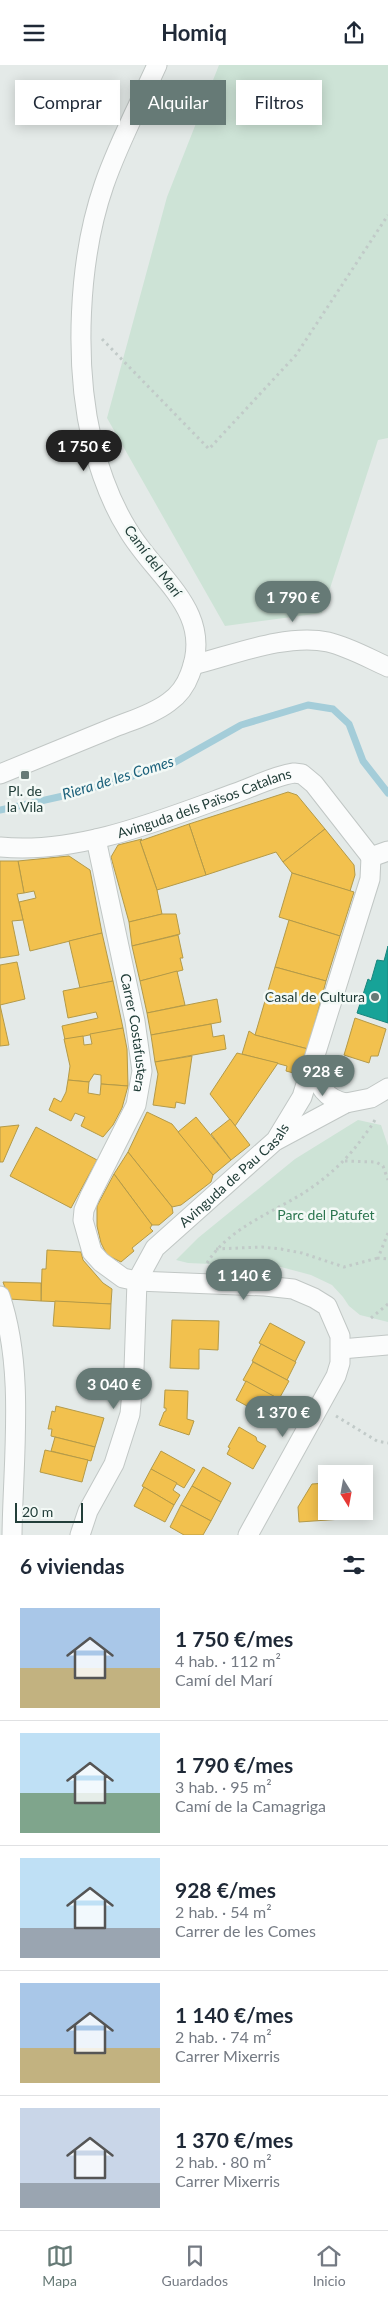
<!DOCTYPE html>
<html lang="es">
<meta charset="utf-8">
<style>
body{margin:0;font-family:Lato,sans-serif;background:#f2f2f3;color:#1f2937;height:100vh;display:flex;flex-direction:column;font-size:19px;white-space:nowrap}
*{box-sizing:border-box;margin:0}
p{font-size:16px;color:#747a83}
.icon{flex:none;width:28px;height:28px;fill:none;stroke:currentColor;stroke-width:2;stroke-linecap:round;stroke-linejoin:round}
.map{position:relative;height:1470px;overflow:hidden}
.drawer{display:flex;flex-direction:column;background:#fff;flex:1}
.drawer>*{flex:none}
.top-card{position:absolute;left:15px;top:15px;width:359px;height:45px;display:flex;gap:10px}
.needle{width:32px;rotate:169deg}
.buttons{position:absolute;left:318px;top:1400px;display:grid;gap:10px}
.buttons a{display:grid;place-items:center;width:55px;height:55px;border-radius:0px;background:#fff;box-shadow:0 2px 12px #0003;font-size:25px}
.scale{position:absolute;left:15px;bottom:12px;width:68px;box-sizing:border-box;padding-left:5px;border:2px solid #223e39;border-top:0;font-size:14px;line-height:18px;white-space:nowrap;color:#223e39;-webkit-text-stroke:4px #f3f9f6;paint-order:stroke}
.price{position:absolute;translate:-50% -42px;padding:0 11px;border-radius:18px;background:#667a76;color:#fff;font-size:16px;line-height:32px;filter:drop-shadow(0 1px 2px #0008)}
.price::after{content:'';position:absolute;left:50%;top:30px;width:15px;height:11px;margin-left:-8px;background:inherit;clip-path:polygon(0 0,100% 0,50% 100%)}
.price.on{background:#222;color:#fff}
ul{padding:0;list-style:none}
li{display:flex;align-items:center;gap:15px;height:125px;padding:0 20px}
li+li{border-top:1px solid #e0e1e3}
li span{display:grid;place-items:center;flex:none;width:140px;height:100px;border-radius:0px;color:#555}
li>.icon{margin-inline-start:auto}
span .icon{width:60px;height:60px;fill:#fffc;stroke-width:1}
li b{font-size:21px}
h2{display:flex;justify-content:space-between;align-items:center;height:60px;padding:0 20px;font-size:21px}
.tag{padding:0 18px;border-radius:0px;background:#fff;box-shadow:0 2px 12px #0003;font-size:18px;line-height:45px}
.tag.on{background:#667a76;color:#fff}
header{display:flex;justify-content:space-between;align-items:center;height:65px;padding:0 20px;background:#fff;font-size:22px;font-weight:700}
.menu{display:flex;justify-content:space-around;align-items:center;height:70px;border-top:1px solid #e0e1e3;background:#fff;font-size:14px;color:#747a83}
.menu a{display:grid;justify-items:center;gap:2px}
.menu .on{color:#667a76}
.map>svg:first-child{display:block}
.green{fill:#cde3d6}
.homes{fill:#f2c14e;stroke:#b49a48}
.public{fill:#17a398;stroke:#1a857c}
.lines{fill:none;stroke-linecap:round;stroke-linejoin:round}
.stream{stroke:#a4cdd9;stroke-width:7}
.street-casing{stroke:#c1c7c5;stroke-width:21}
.path{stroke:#c1cac8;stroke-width:3;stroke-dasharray:2.5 4;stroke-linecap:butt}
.street{stroke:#fbfcfc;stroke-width:19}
.poi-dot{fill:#667a76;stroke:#f3f9f6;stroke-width:2}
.labels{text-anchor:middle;stroke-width:5;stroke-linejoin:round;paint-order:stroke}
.street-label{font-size:14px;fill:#223e39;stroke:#f3f9f6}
.poi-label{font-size:14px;fill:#223e39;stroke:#f3f9f6}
.park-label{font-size:14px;fill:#2b754f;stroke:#f3f9f6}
.water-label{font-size:15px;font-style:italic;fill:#1b617b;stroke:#f3f9f6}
</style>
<header><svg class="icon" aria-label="menu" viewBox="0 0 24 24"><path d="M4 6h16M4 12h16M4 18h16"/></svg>Homiq<svg class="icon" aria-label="share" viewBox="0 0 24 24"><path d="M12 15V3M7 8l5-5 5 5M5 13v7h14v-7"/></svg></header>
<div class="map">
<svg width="388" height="1470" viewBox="0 0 388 1470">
<rect width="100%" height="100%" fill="#e4eae8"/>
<g class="green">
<polygon points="219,0 388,0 388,373 378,375 322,548 225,561 107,353 167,132"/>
<polygon points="358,1055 381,1060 388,1081 388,1257 360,1250 349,1241 343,1232 332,1220 311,1210 281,1202 188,1198 176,1195 198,1173 295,1094"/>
</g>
<g class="homes">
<polygon points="288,727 297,730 325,764 283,797 276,787 206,810 189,759"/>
<polygon points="189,759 206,810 157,825 140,776"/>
<polygon points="325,764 354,800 355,810 350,826 292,808 283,797"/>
<polygon points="142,774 140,776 157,825 162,849 129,857 111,792 118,780"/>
<polygon points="69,791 90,805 102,868 30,886 19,837 36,833 34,826 24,828 18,796"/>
<polygon points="0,796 18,796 24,828 17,829 23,855 12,856 19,890 0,893"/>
<polygon points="292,808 354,827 340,871 279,852"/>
<polygon points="162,849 176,849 180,869 132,881 129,857"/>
<polygon points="289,855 340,871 326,916 275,902"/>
<polygon points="102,868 113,916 80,923 69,876"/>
<polygon points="178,870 183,893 180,893 183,905 140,916 132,881"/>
<polygon points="17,897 25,934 0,940 0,900"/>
<polygon points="275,902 326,916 308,984 255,970"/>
<polygon points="177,906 185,940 147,948 140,916"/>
<polygon points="113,916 123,963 65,975 62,961 98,953 96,947 68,953 63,926"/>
<polygon points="217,934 221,957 151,970 147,948"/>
<polygon points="0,940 9,980 0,981"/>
<polygon points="355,953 386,964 378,991 371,991 369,998 344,990"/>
<polygon points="211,959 213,972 224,970 226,984 155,997 151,970"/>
<polygon points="123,963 127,984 128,1021 101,1019 101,1010 94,1009 89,1017 68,1015 70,1001 64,974 83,971 84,980 92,979 90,969"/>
<polygon points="249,966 255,970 308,984 301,1010 286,1006 287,1001 242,989"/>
<polygon points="237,988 278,998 235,1061 210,1029"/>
<polygon points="192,991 185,1039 176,1037 175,1043 153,1040 158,1009 155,997"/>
<polygon points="68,1015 89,1017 88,1028 100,1030 101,1019 128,1021 122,1043 113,1060 103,1072 81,1061 85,1052 75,1048 71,1056 49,1045 54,1033 61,1037 66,1027"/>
<polygon points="147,1047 172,1059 213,1110 211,1117 181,1140 172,1142 128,1087"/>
<polygon points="196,1052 231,1095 213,1110 178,1067"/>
<polygon points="230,1054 250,1080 231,1095 211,1069"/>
<polygon points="19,1060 3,1097 0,1097 0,1062"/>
<polygon points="36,1062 97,1095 71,1143 10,1111"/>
<polygon points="128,1087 172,1142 173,1148 159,1160 152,1160 114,1109"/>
<polygon points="114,1109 152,1160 150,1163 153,1166 132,1183 134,1186 121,1197 107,1190 101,1178 97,1161 97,1141"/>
<polygon points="47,1185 81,1187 83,1195 103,1218 112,1224 111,1239 41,1236 42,1204 46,1204"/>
<polygon points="3,1217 41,1218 41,1236 9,1234"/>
<polygon points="55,1236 111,1239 110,1264 53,1261"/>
<polygon points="172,1255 219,1256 218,1285 199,1284 199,1304 170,1303"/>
<polygon points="270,1258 305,1277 295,1297 259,1278"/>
<polygon points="261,1279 296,1297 287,1315 252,1296"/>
<polygon points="253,1297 289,1316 279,1334 243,1315"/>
<polygon points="246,1316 279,1334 269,1353 236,1335"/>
<polygon points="165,1325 188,1326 187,1354 194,1356 189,1370 159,1360 164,1347 166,1346 166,1343 164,1343"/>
<polygon points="56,1341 104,1353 95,1382 51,1371 52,1364 48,1364 52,1346 55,1347"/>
<polygon points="239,1362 256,1372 257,1376 266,1381 253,1404 227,1389 230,1383 228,1382"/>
<polygon points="55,1372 95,1382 91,1396 51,1386"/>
<polygon points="45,1385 88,1395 82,1417 40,1407"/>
<polygon points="161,1386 195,1405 184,1423 151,1404"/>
<polygon points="203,1402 231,1418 221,1437 192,1421"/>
<polygon points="151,1404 177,1418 173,1425 180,1430 174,1440 142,1421"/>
<polygon points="326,1418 326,1446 364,1446 364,1430 370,1438 371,1452 299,1457 298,1442 312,1419"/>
<polygon points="192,1421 221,1437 211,1456 181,1440"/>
<polygon points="144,1422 174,1440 165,1457 134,1441"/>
<polygon points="181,1440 211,1456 203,1470 184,1470 170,1462"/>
</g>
<polygon class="public" points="388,881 388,958 357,948 368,914 371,916 377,895 384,896"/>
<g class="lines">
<polyline class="stream" points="0,745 72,729 170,700 241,660 308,640 333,644 349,659 363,696 388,728"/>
<g class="street-casing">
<g id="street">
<path d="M193,600C233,590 287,568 328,577C349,582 368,593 388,602"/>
<path d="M0,709C37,694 73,679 110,664C129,656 152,650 169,637C179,630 186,620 190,609C215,546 156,513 128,465C111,438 100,407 92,376C74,299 78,195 104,120C118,79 139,40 157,0"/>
<path id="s1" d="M96,774L135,956L142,1006L136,1040L90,1131L84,1145L83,1155L92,1187L101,1197L123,1213L137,1216L265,1221L293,1224L314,1233L327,1241L340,1271V1298L336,1311L248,1470"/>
<path id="s2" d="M0,782C78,790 164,754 236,728C255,721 274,711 294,708L302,709L314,719L371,792"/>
<polyline points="371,792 388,786"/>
<path d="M312,1002C319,1021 325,1034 346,1038"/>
<polyline points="277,1075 346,1038 371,1033 388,1023"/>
<path d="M0,1231C25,1304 13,1393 12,1470"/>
<polyline points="341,1284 388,1280"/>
<path id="s3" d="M80,1470L88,1446L114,1399L130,1349L134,1304L137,1216L155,1183L276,1075L302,1032L370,814L371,792"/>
</g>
</g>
<g class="path">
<polyline points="102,274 209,384 296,290 388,150"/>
<polyline points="345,1096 376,1097 383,1101 388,1115"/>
<polyline points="388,1168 378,1193 388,1194"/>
<polyline points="216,1184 262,1182 281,1184 302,1188 344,1202 378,1193"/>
<path d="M207,1198C228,1164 269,1149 302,1129C324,1115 345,1097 361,1075C366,1068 372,1061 376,1053"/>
<polyline points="371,1253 388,1239"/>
<polyline points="336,1351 377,1376 388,1378"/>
</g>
<use href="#street" class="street"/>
</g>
<g class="poi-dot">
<rect x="20" y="705" width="10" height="10" rx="2.5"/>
<circle cx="375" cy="932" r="5"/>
</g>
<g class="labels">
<g class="street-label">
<text transform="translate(153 496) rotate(53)" y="5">Camí del Marí</text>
<text dy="5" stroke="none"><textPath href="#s2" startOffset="211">Avinguda dels Països Catalans</textPath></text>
<text dy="5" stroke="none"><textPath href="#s1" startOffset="198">Carrer Costafustera</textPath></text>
<text dy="5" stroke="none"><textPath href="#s3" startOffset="410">Avinguda de Pau Casals</textPath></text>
</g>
<g class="poi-label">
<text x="25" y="731">Pl. de<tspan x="25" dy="16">la Vila</tspan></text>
<text x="365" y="937" text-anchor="end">Casal de Cultura</text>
</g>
<g class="park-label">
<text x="326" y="1155">Parc del Patufet</text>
</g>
<g class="water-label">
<text transform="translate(118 713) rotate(-17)" y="5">Riera de les Comes</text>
</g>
</g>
</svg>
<div class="buttons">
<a><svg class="needle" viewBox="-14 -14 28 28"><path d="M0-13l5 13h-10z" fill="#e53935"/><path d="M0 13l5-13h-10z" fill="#747a83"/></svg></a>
</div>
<div class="scale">20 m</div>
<b class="price on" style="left:84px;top:407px">1 750 €</b>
<b class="price" style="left:293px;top:558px">1 790 €</b>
<b class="price" style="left:323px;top:1032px">928 €</b>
<b class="price" style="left:244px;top:1236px">1 140 €</b>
<b class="price" style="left:114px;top:1345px">3 040 €</b>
<b class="price" style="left:283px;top:1373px">1 370 €</b>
<div class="top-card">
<a class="tag">Comprar</a>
<a class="tag on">Alquilar</a>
<a class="tag">Filtros</a>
</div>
</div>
<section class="drawer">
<h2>6 viviendas<svg class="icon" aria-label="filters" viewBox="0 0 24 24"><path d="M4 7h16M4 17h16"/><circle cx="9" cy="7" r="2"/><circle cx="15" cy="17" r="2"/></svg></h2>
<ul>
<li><span style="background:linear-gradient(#a9c7e8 60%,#c2b280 0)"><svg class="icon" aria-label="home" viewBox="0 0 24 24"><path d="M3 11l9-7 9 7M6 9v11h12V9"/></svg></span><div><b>1 750 €/mes</b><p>4 hab. · 112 m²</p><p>Camí del Marí</p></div></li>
<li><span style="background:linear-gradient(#bfe0f5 60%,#7fa58c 0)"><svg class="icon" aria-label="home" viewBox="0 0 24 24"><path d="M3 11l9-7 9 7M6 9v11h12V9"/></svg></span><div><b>1 790 €/mes</b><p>3 hab. · 95 m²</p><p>Camí de la Camagriga</p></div></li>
<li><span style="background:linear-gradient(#bfe0f5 70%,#9aa5b1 0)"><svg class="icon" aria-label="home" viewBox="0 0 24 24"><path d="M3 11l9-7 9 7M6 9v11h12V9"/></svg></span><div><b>928 €/mes</b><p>2 hab. · 54 m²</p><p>Carrer de les Comes</p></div></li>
<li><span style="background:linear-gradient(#a9c7e8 65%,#c2b280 0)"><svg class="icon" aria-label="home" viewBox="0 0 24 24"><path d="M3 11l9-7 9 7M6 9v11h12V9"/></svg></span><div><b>1 140 €/mes</b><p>2 hab. · 74 m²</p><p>Carrer Mixerris</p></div></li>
<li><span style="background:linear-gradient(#c9d6e8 75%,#9aa5b1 0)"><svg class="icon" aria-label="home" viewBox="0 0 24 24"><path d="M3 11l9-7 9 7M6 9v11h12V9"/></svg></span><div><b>1 370 €/mes</b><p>2 hab. · 80 m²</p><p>Carrer Mixerris</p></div></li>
</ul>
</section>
<nav class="menu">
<a class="on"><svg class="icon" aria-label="map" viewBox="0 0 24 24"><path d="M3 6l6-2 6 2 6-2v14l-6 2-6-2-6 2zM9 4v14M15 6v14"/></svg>Mapa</a>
<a><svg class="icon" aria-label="saved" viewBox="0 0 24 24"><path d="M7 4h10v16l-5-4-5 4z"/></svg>Guardados</a>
<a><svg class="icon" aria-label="home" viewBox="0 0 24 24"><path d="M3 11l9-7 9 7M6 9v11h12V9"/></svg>Inicio</a>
</nav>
